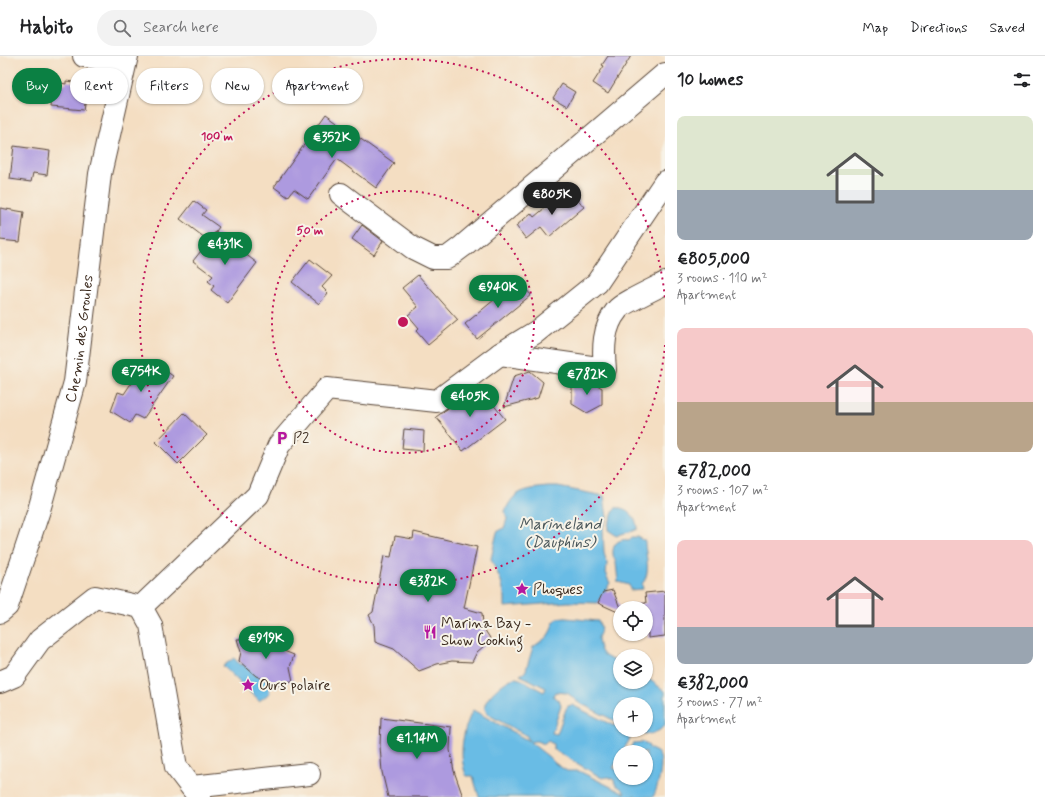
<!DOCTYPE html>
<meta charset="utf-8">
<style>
body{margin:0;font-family:Mynerve,sans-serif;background:#f2f2f2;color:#202124;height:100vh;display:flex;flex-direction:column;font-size:15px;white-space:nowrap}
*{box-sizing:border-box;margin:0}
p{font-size:13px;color:#757577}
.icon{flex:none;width:22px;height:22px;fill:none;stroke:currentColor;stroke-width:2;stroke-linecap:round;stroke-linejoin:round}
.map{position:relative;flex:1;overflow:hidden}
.panel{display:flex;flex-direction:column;background:#fff;width:380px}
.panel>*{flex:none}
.guide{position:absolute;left:12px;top:12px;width:380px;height:36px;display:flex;gap:8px}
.tools{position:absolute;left:613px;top:545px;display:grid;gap:8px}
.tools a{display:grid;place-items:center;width:40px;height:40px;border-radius:50%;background:#fff;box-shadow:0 1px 3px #0004;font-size:20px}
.price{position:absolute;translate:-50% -34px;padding:0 9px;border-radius:14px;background:#0b8043;color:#fff;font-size:13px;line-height:26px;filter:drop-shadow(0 1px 2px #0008)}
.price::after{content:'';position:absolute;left:50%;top:24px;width:12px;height:9px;margin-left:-6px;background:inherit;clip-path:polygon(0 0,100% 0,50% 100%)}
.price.current{background:#222;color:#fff}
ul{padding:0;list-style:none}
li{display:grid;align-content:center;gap:8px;height:212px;padding:0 12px}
li span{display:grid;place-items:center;height:124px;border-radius:8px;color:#555}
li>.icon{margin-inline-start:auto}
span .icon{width:72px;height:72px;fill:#fffc;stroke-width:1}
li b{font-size:17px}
h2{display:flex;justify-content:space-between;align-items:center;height:48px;padding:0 12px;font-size:17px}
.tag{padding:0 14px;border-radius:18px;background:#fff;box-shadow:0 1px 3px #0004;font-size:14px;line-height:36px}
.tag.current{background:#0b8043;color:#fff}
header{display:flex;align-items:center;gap:24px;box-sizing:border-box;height:56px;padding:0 20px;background:#fff;border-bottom:1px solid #e0e0e0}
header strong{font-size:19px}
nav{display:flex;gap:22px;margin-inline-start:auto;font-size:14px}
.search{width:280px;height:36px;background:#f2f2f2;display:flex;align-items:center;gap:10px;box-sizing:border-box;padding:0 14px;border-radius:22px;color:#757577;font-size:15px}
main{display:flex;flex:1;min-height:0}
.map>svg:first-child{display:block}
.water{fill:#69bce5;stroke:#527382;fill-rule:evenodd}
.building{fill:#ad9adf}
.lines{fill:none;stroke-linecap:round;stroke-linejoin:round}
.minor-casing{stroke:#574537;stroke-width:24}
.minor{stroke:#fff;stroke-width:22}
.ring{fill:none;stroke:#c2185b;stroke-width:2;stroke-dasharray:2 4}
.labels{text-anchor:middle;stroke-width:4;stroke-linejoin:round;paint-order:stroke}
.street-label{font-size:15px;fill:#3b2a1e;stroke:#f7f3e8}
.poi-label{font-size:15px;fill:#3b2a1e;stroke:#f7f3e8;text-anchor:start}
.water-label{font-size:16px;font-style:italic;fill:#49565a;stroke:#f7f3e8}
.centre{fill:#c2185b;stroke:#f7f3e8;stroke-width:2}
.ring-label{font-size:12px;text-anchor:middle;font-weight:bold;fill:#c2185b;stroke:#f7f3e8;stroke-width:4;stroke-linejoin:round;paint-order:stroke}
</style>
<header>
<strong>Habito</strong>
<div class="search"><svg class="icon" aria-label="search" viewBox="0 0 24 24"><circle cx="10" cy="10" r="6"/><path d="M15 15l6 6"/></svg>Search here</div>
<nav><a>Map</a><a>Directions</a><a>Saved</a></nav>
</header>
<main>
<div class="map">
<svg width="665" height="741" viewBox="0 0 665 741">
<rect width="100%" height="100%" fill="#f7f3e8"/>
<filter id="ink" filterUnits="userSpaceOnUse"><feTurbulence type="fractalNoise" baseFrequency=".025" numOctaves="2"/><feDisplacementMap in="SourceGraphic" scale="8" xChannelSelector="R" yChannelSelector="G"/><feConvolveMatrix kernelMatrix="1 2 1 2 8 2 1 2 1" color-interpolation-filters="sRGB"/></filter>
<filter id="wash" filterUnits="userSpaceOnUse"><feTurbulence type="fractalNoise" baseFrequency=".012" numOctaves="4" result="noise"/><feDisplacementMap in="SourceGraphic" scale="16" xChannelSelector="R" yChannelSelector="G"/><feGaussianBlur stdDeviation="0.9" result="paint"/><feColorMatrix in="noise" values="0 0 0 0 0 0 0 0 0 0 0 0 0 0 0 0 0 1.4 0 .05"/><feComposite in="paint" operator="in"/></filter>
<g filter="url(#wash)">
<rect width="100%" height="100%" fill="#f4dec2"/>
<g class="water">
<path d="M548,431H558L604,440L607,461L603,471L604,497L607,507L606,519L610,527L598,547L568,546L505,551V541L501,525L491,503L497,476L504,472L507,463L505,455C507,451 510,445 514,441C521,433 538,432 548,431Z"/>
<path d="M615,452C627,450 637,461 637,473C630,477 624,476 617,480L608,474V469Z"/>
<path d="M632,481H638L645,485C645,499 652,516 642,528L643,533L630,534L629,529L618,526C617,520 617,513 616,507C615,504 613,501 613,498C612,488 619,482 629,484Z"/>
<path d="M558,562H566L598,565C602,570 601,577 598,581C599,597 604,603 620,605V626H646V621L665,635V670C653,680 647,680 633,674H646V648H620V674H624L629,677L630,683L622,696H620V700L613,712L618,714L620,711V722H646V696H628L633,687L643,686L649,690V692C652,694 656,695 658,697C665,705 658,732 653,741H637L634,739V741H479L473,720H467L466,719C458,698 463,673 473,654L529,685L527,680L487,658C486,655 484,652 485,649C487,640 506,623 515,622C522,622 537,633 544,636L546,632L520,619L524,617L526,614L533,591L547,581L551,574L553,567ZM555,636L567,637L570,639L576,645L615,665L616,666L614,670L572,649L568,650L566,653L557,678L552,677L561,650L559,644L553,640ZM536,685L545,688L548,685L553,688V693L602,722L609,721L614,724L615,728L623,734L625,738L579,715H567L556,708L549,701L530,686Z"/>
<polygon points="234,602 240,609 246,607 275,628 269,633 270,637 259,645 223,610"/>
</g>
<g id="blocks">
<g class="building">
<polygon points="608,0 631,0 608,37 593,27 604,10 602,9"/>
<polygon points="66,25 88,28 84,54 51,51 53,32 61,33 61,27 66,28"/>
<polygon points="562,28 575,36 567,50 553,42"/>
<polygon points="326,58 394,107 376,132 337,103 308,143 294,133 288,141 274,131"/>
<polygon points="14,90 50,95 47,119 33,117 31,126 10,123"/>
<polygon points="569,132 584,151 549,181 541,171 526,183 516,170 531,157 534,161"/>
<polygon points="194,145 206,154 202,159 219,171 209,185 180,163"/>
<polygon points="0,152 24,156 20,186 0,184"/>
<polygon points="362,169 383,185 374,199 352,183"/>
<polygon points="216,176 257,207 227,247 211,234 214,230 208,225 213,220 193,205"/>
<polygon points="310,203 332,220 322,231 328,237 319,248 292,226"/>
<polygon points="418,219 458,264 428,289 416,275 419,272 408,259 418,251 402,232"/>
<polygon points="518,224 531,239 477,283 465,268"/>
<polygon points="144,308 154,314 157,309 173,320 143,363 135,359 130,367 111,355 118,336 124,338"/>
<polygon points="530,315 543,326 538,342 504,351 514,320"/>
<polygon points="589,324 602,332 602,349 587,357 572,348 572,330"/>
<polygon points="478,330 505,363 463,395 436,361"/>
<polygon points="184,357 207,379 178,408 156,386"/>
<polygon points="404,373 424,375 423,395 402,393"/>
<polygon points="414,476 477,491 464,552 482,557 483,568 486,576 492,585 484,590 477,596 472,606 452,605 437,608 419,615 394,593 375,586 374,569 369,559 373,556 384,500 391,501 395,480 413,483"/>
<polygon points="613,534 620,552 620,557 598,547 603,536"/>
<polygon points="665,535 665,580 648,582 648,577 646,577 646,552 627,552 627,549 646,547 645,537"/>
<polygon points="262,576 267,584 279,590 284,595 294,599 290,611 293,625 282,626 276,632 265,624 256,620 239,605 241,596 237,583 249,583 256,580"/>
<polygon points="381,662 451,671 450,694 454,715 463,741 388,741 382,716 380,690"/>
</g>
</g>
</g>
<g filter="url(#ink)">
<use href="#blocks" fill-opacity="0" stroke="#574537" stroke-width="1"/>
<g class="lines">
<g class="minor-casing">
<g id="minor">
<polyline points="84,0 125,7"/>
<polyline points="341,138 413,192 433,202 447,202 463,190 665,18"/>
<path d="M500,298L605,313C603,293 603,271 617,254C621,248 656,232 665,227"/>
<polyline points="141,551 258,439 279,389 327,333 437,345 500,298 536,276 597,227 665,126"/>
<path id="s1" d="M0,556L7,550L39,454L75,326L100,118L127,0"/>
<polyline points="0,626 14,620 40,584 95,541 141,551 151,569 176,711 199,741"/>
<polyline points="192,731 309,718"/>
</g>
</g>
<use href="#minor" class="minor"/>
</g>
</g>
<g class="ring">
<circle cx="403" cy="266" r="131"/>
<path d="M665 289A263 263 0 1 1 665 243"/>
</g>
<defs>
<g id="parking-bare" transform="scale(1.08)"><path d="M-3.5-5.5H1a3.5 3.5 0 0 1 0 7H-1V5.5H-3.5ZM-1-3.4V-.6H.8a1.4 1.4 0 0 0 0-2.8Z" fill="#b5179e" stroke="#f7f3e8" stroke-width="2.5" paint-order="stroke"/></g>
<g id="sight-bare" transform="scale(1.08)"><path d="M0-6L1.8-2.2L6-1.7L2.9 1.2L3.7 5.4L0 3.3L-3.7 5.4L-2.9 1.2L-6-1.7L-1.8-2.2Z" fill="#b5179e" stroke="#f7f3e8" stroke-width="2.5" paint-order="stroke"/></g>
<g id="restaurant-bare" transform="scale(1.08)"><path d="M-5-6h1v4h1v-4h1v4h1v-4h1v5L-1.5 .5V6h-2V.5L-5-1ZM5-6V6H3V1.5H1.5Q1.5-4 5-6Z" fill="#b5179e" stroke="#f7f3e8" stroke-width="2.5" paint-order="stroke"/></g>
</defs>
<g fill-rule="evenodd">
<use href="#parking-bare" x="282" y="382"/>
<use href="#sight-bare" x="522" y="533"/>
<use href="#restaurant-bare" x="430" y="576"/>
<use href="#sight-bare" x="248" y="629"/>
</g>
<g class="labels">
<g class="street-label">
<text dy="5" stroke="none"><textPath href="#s1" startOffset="287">Chemin des Groules</textPath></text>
</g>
<g class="poi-label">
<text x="293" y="387">P2</text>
<text x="533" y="538">Phoques</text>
<text x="441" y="572">Marina Bay -<tspan x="441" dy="17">Show Cooking</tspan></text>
<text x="259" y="634">Ours polaire</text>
</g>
<g class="water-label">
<text x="560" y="473">Marineland<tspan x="560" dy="18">(Dauphins)</tspan></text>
</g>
</g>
<circle cx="403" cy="266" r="6" class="centre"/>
<g class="ring-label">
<text x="217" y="84">100 m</text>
<text x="310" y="178">50 m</text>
</g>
</svg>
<div class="tools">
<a><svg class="icon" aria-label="locate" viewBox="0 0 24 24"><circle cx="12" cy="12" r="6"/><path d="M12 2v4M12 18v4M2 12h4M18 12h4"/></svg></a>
<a><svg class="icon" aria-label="layers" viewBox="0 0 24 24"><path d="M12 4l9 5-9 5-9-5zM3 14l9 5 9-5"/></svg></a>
<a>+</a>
<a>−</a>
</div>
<b class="price" style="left:332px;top:103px">€352K</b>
<b class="price current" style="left:552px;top:160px">€805K</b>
<b class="price" style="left:225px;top:210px">€431K</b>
<b class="price" style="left:498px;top:253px">€940K</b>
<b class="price" style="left:141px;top:337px">€754K</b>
<b class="price" style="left:587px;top:340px">€782K</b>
<b class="price" style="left:470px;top:362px">€405K</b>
<b class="price" style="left:428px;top:547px">€382K</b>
<b class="price" style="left:266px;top:604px">€919K</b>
<b class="price" style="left:417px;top:704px">€1.14M</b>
<div class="guide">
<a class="tag current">Buy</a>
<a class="tag">Rent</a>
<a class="tag">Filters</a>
<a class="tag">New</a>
<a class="tag">Apartment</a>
</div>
</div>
<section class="panel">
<h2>10 homes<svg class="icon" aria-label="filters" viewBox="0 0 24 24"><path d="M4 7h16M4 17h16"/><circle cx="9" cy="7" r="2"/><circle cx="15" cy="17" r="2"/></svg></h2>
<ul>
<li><span style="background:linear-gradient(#dfe7d0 60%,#9aa5b1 0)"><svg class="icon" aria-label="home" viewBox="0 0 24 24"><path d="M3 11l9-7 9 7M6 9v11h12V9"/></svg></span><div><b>€805,000</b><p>3 rooms · 110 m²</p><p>Apartment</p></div></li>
<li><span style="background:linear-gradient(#f6c9c9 60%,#b9a48a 0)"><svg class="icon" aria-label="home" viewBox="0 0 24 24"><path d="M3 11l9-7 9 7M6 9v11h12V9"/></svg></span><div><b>€782,000</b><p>3 rooms · 107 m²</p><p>Apartment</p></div></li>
<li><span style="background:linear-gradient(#f6c9c9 70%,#9aa5b1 0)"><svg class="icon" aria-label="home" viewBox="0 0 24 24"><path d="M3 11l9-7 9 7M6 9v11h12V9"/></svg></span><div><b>€382,000</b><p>3 rooms · 77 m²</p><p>Apartment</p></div></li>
</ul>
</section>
</main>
